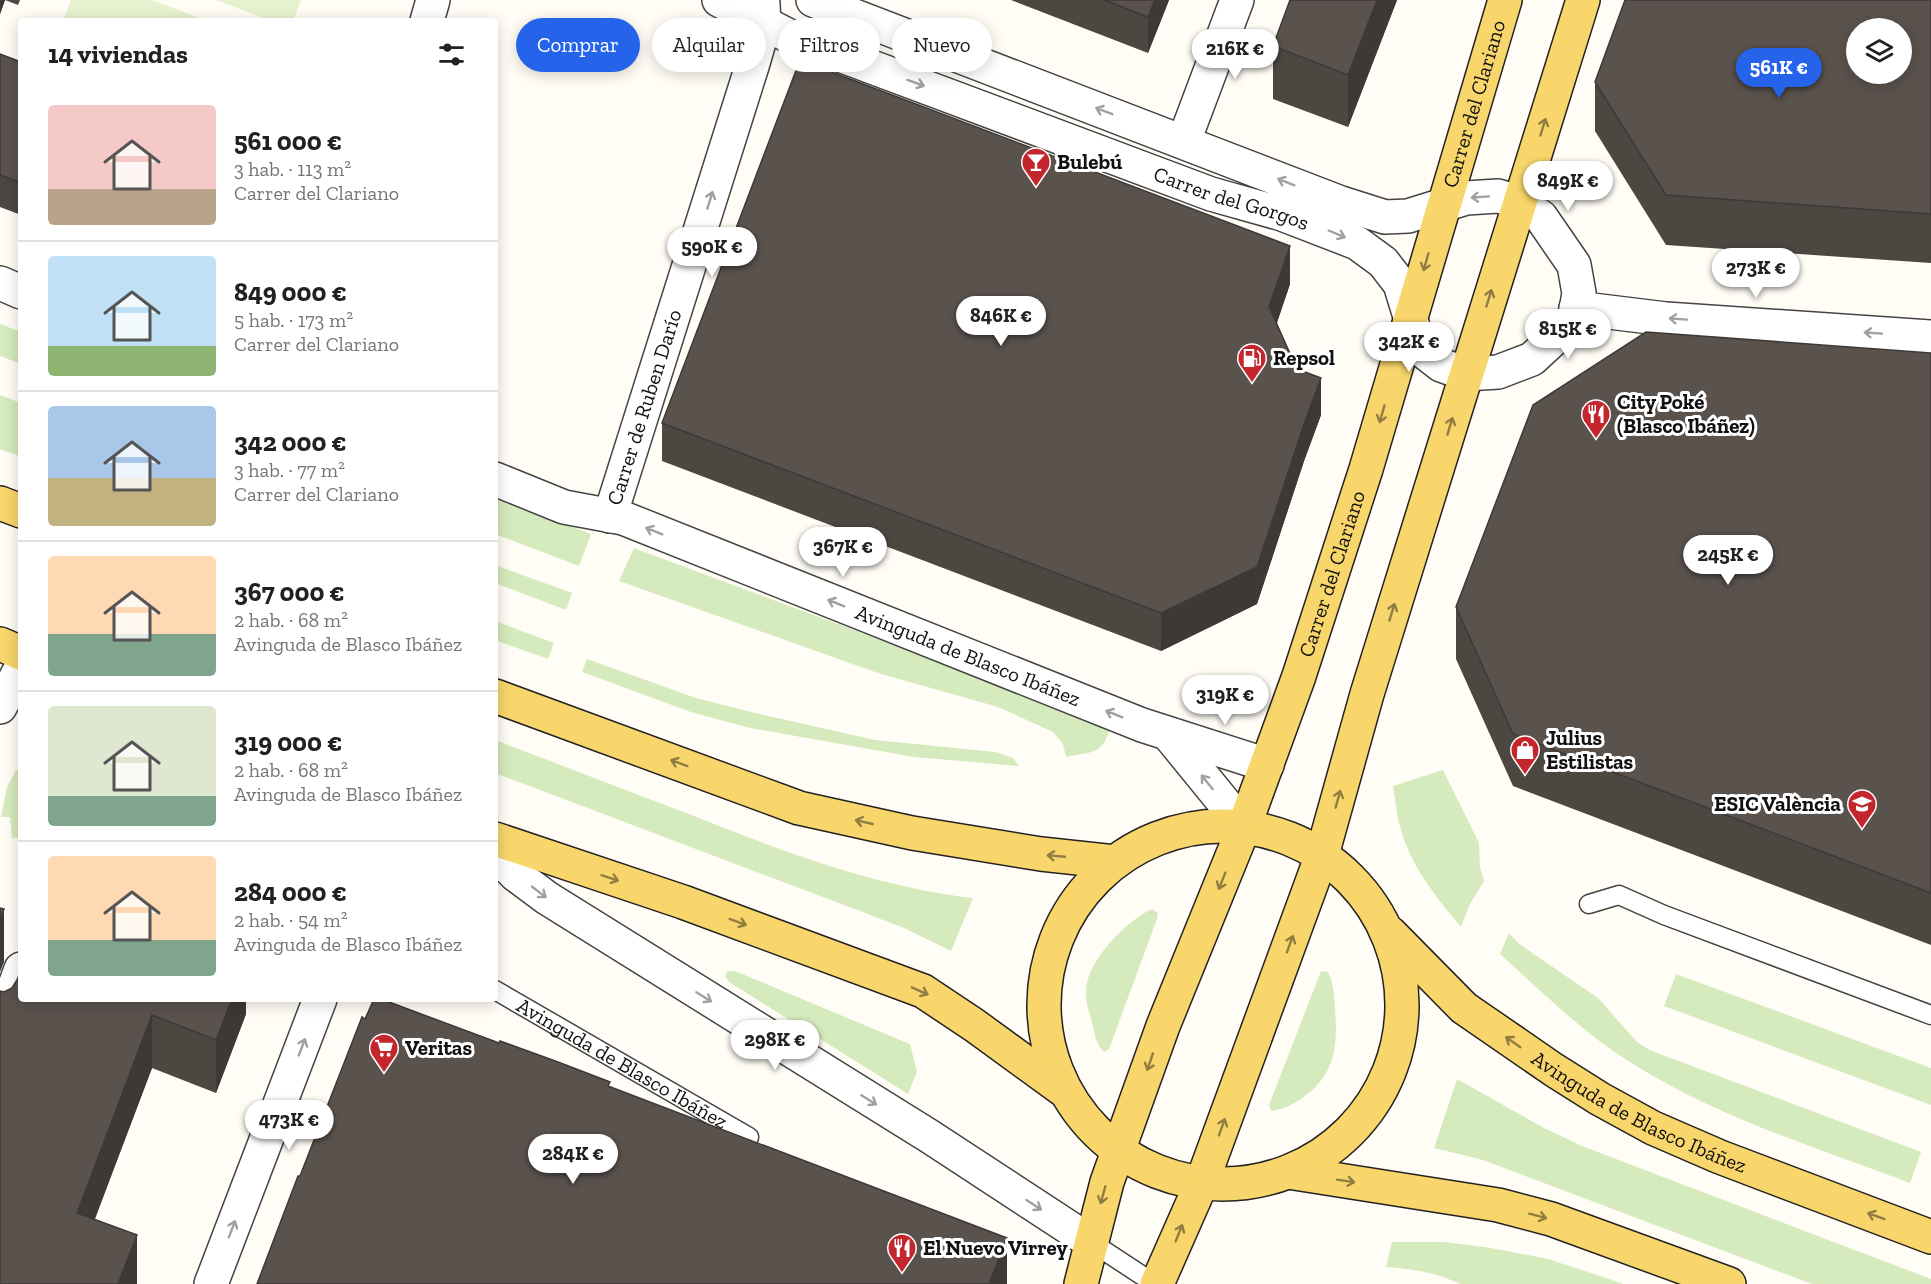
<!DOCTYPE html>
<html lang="es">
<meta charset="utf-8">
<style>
body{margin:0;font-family:"Zilla Slab",serif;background:#f2f2f2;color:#202124;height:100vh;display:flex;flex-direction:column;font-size:22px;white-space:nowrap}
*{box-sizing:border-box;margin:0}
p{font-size:20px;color:#757577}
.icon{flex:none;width:33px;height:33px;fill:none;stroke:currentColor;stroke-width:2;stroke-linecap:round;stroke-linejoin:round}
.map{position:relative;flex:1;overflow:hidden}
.side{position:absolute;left:18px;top:18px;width:480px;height:984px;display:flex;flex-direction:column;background:#fff;border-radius:6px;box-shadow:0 3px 15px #0003}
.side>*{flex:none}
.banner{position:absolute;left:516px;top:18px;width:570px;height:54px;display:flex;gap:12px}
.buttons{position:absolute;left:1846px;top:18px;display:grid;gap:12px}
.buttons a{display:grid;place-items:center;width:66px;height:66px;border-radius:50%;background:#fff;box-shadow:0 3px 15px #0003;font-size:30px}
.price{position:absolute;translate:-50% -51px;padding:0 14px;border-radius:21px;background:#fff;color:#222;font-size:20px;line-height:39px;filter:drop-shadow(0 2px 3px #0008)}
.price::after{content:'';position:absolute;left:50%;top:36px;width:18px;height:14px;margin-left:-9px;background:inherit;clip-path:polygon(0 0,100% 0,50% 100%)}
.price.on{background:#2563eb;color:#fff}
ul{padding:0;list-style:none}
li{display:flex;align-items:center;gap:18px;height:150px;padding:0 30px}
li+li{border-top:2px solid #e0e0e0}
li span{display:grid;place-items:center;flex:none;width:168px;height:120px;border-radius:6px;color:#555}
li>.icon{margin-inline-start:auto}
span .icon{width:72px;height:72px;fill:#fffc;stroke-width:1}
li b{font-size:26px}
h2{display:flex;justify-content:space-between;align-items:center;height:72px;padding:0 30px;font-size:26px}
.pill{padding:0 21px;border-radius:27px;background:#fff;box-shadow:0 3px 15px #0003;font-size:21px;line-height:54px}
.pill.on{background:#2563eb;color:#fff}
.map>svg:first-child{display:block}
.green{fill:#d5ebbd}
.pitch{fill:#e6f2cf}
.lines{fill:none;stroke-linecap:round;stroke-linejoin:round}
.lane-casing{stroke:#444;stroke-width:21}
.street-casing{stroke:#444;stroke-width:36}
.primary-casing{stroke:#222;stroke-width:36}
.lane{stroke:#fff;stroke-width:18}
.street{stroke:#fff;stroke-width:33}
.primary{stroke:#f9d66b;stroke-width:33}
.wall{fill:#4d4742}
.shaded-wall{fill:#3f3936}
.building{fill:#5a524d;stroke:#3f3936;stroke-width:1.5;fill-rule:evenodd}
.oneway{stroke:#a0a0a0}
.oneway2{stroke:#917d42}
.labels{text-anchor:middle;stroke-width:6;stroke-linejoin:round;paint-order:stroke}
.street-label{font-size:21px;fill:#111;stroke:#fff}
.poi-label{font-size:21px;font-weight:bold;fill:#111;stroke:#fff;text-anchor:start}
</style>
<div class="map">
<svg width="1931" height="1284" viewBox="0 0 1931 1284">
<rect width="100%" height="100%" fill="#fffdf5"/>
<g class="green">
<polygon points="0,324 21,332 21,364 0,356"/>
<polygon points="0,395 21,403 21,455 19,456 0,449"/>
<polygon points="495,497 591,534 579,566 495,534"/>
<path d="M634,548L1111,726C1102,756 1093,751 1066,757L1063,744L1053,732L998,707L878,673L619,581Z"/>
<polygon points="495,565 572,593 566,610 495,583"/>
<polygon points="495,621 554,643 548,659 495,640"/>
<polygon points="587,659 696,698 751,712 875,740 995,752 1013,758 1019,766 914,757 750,728 691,712 582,672"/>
<path d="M495,740C563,766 631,792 699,818C787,853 878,887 973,898L951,951L904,928L839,903L495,773Z"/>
<polygon points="16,770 21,772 21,837 12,838 10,817 1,817 7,787"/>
<path d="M1443,770L1479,843L1480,868L1484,881L1470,904L1461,927C1435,896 1409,864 1399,823C1396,811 1395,798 1393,786Z"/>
<path d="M1152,909L1158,913L1157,919L1109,1049L1104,1052C1095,1043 1095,1034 1092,1022C1089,1012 1085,1001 1086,990C1087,961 1126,921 1152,909Z"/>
<path d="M1509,933L1518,943L1598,998L1638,1043L1652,1051L1921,1152L1910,1183C1815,1147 1716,1117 1630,1062C1582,1032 1542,992 1500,954Z"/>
<polygon points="728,971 735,971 910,1044 917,1072 908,1094 729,982 725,976"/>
<path d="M1321,971L1328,972C1334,983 1334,996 1335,1009C1338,1047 1335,1076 1301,1099C1291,1105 1282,1110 1271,1111L1269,1105Z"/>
<polygon points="1676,974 1931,1068 1931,1105 1664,1006"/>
<polygon points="1457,1079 1544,1128 1582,1146 1931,1279 1931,1284 1812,1284 1483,1160 1434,1148"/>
<path d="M1392,1242H1445L1491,1248L1548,1259L1624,1284H1460C1434,1272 1414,1269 1386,1267Z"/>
</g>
<g class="pitch">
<polygon points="71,0 152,0 208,21 63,21"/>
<polygon points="216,0 301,0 293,21 271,21"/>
</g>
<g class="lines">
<g class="lane-casing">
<g id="lane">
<polyline points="1589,904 1619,895 1664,915 1931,1015"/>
<path id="s1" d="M495,990L749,1137"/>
<polyline points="1091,1242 1155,1284"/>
</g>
</g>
<g class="street-casing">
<g id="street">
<path id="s2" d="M719,0L789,36L1211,194L1282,214L1357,243L1383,262L1400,284L1415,333L1423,351L1441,365L1466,374L1498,372L1532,359L1558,335L1575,316L1579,293L1574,265L1541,217L1519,202L1498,196L1466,198L1408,216L1385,217L1341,203L813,0"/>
<polyline points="427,21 433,0"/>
<polyline points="1184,141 1237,0"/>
<polyline points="0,283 21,292"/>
<polyline points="1576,308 1666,319 1931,337"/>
<path id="s3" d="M495,479L564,507L623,518L1142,725L1267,765"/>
<path id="s4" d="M610,516L753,63L764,25L763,4"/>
<polyline points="0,707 21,668"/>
<polyline points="1169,735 1244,827"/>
<polyline points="495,854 516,875 547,898 929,1136 1091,1242"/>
<polyline points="0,1026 21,969"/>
<polyline points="211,1284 320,999"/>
</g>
</g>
<g class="primary-casing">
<g id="primary">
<polyline points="0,503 21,511"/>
<polyline points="0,644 21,653"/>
<polyline points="495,696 799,808 912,833 1041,854 1115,862"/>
<circle cx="1223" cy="1005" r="179"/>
<polyline points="495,839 683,902 923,991 974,1025 1066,1092"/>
<path id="s5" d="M1390,933L1464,1008L1554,1070L1600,1099L1653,1128L1720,1157L1931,1237"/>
<polyline points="1288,1172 1498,1205 1551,1219 1729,1284"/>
<path id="s6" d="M1081,1284L1107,1182L1163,1026L1244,827L1299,676L1366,469L1505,0"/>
<polyline points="1157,1284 1202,1182 1322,855 1367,694 1583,0"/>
</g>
</g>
<use href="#lane" class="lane"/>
<use href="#street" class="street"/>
<use href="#primary" class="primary"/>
</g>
<g class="wall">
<polygon points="0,0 20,0 18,5 5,0 0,14"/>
<polygon points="1011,0 1169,0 1148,53"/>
<polygon points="1397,0 1348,127 1273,99 1273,46"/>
<polygon points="1931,0 1931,263 1666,245 1595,131 1595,82"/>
<polygon points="0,54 21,62 21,215 0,207"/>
<polygon points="1290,284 1277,323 1297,369 1321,415 1304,461 1257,604 1161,651 662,461 662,423"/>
<polygon points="1931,353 1931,945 1513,786 1456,659 1456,607"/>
<polygon points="0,991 246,999 246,1014 216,1093 152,1068 95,1219 137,1284 0,1284"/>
</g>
<g class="shaded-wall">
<polygon points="0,0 5,0 0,14"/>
<polygon points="1155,0 1169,0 1148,53 1148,17"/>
<polygon points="1377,0 1397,0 1348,127 1348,75"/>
<polygon points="1290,246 1290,284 1269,345 1269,307"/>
<polygon points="1321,378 1321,415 1304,461 1257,604 1161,651 1161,613 1304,424"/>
<polygon points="4,909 4,962 0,972 0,919"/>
<polygon points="232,999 246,999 246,1014 216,1093 216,1040"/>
<polygon points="152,1015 152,1068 77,1265 77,1213"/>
<polygon points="137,1235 137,1284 118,1284"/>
<polygon points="1007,1238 1007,1284 989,1284"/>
</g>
<g class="building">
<polygon points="1104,0 1155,0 1148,17"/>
<polygon points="1290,0 1377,0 1348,75 1273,46"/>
<path d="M1625,0H1931V214L1666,195L1595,82ZM1857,28H1902V74H1857Z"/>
<polygon points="0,54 21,62 21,183 0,175"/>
<polygon points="800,60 1290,246 1269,307 1297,369 1321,378 1304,424 1257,567 1161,613 662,423"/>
<polygon points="1646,332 1931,353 1931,893 1513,734 1456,607 1533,405"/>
<polygon points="0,908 4,909 0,919"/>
<polygon points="21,970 21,999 232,999 216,1040 152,1015 77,1213 137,1235 118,1284 0,1284 0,991 4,992 12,988 17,980"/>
<polygon points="374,999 381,999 499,1043 500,1041 558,1062 610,1082 608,1086 1007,1238 989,1284 257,1284 298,1176 300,1176 362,1017 365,1019"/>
</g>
<defs><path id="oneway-shaft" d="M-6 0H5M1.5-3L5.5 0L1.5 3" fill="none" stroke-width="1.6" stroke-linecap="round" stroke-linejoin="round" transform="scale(1.5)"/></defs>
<g class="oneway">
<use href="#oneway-shaft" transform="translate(916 83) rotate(20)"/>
<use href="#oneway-shaft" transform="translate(1104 111) rotate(-159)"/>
<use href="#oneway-shaft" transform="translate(1286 182) rotate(-158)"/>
<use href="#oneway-shaft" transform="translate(1480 197) rotate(176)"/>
<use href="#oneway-shaft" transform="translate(710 200) rotate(-73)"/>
<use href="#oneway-shaft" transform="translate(1337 234) rotate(23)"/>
<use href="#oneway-shaft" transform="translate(1678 319) rotate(-176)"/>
<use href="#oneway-shaft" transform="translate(1873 333) rotate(-176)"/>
<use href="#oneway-shaft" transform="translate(654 531) rotate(-158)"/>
<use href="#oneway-shaft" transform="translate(836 603) rotate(-158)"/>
<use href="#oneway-shaft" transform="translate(1114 714) rotate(-158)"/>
<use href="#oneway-shaft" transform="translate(1207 782) rotate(-129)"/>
<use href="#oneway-shaft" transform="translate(539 892) rotate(38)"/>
<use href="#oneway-shaft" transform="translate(704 997) rotate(32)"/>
<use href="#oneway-shaft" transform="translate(302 1047) rotate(-69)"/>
<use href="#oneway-shaft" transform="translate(869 1100) rotate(32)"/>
<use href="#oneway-shaft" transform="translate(1034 1205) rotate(33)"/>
<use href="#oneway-shaft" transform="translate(232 1229) rotate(-69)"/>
</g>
<g class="oneway2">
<use href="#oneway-shaft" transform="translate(1543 127) rotate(-73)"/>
<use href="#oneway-shaft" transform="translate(1426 262) rotate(106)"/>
<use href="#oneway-shaft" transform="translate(1489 298) rotate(-73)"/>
<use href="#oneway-shaft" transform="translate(1382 414) rotate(106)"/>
<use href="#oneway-shaft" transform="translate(1450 426) rotate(-73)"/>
<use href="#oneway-shaft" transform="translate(1392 612) rotate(-73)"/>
<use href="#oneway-shaft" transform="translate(679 763) rotate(-160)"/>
<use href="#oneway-shaft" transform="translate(1338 799) rotate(-74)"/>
<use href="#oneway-shaft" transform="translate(864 822) rotate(-167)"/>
<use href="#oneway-shaft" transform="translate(1056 856) rotate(-175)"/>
<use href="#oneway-shaft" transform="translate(610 878) rotate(18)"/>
<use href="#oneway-shaft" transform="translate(1222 881) rotate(112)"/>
<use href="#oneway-shaft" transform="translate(738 922) rotate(20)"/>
<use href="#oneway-shaft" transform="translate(1290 944) rotate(-70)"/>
<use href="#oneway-shaft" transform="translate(920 991) rotate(24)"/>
<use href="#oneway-shaft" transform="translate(1513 1042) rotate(-145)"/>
<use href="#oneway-shaft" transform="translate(1150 1062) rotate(109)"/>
<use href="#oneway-shaft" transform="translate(1222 1127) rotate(-70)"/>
<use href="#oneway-shaft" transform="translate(1346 1181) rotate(9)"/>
<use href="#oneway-shaft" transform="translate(1103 1195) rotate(105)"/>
<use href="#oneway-shaft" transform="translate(1538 1216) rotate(15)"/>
<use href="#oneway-shaft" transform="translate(1876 1216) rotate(-159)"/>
<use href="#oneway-shaft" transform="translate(1179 1233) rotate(-68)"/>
</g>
<defs>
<g id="bar-pin" transform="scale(1.5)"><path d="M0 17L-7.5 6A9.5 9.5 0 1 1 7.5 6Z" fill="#c4262e" stroke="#fff"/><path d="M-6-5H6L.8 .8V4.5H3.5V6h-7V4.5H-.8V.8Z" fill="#fff"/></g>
<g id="fuel-pin" transform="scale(1.5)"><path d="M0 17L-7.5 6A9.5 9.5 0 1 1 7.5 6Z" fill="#c4262e" stroke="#fff"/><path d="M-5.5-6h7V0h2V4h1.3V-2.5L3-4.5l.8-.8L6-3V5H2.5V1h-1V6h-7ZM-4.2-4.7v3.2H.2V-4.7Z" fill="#fff"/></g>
<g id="restaurant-pin" transform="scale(1.5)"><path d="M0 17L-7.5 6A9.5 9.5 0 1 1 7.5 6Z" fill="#c4262e" stroke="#fff"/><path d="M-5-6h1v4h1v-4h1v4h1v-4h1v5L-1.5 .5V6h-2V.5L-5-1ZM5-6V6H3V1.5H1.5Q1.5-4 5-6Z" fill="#fff"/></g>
<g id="shop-pin" transform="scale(1.5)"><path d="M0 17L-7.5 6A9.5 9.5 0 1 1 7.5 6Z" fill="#c4262e" stroke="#fff"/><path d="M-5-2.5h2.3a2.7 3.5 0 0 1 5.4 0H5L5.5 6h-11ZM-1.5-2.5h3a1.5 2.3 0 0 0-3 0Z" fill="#fff"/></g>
<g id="university-pin" transform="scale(1.5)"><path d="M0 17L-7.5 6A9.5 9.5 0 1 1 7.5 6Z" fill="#c4262e" stroke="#fff"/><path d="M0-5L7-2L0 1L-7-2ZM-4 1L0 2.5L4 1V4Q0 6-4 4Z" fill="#fff"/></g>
<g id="supermarket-pin" transform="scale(1.5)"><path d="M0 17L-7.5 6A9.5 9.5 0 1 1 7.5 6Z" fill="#c4262e" stroke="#fff"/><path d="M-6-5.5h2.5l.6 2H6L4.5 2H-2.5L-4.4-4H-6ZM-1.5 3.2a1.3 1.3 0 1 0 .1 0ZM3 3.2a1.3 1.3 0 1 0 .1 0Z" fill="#fff"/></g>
</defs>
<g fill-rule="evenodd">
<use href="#bar-pin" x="1036" y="162"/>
<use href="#fuel-pin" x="1252" y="358"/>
<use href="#restaurant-pin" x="1596" y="414"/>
<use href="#shop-pin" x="1525" y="750"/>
<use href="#university-pin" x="1862" y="804"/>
<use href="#supermarket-pin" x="384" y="1048"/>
<use href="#restaurant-pin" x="902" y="1248"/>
</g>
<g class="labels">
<g class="street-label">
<text dy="7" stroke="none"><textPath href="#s6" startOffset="1245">Carrer del Clariano</textPath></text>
<text dy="7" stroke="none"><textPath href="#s2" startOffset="550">Carrer del Gorgos</textPath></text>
<text dy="7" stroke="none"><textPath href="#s4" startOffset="114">Carrer de Ruben Darío</textPath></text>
<text dy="7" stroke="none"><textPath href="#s6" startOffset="754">Carrer del Clariano</textPath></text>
<text dy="7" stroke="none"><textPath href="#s3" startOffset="506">Avinguda de Blasco Ibáñez</textPath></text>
<text dy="7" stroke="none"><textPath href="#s1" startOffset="147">Avinguda de Blasco Ibáñez</textPath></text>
<text dy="7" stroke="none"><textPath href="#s5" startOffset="310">Avinguda de Blasco Ibáñez</textPath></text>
</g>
<g class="poi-label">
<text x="1057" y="169">Bulebú</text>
<text x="1273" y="365">Repsol</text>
<text x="1617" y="409">City Poké<tspan x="1617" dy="24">(Blasco Ibáñez)</tspan></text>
<text x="1546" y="745">Julius<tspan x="1546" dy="24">Estilistas</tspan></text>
<text x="1841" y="811" text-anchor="end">ESIC València</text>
<text x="405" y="1055">Veritas</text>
<text x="923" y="1255">El Nuevo Virrey</text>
</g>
</g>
</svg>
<div class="buttons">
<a><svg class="icon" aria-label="layers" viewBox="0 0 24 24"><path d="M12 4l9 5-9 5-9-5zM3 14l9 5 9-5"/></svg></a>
</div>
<b class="price" style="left:1235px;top:80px">216K €</b>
<b class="price on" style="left:1779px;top:99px">561K €</b>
<b class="price" style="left:1568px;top:212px">849K €</b>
<b class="price" style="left:712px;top:278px">590K €</b>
<b class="price" style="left:1756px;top:299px">273K €</b>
<b class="price" style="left:1001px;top:347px">846K €</b>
<b class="price" style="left:1568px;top:360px">815K €</b>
<b class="price" style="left:1409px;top:373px">342K €</b>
<b class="price" style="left:843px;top:578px">367K €</b>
<b class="price" style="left:1728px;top:586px">245K €</b>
<b class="price" style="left:1225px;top:726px">319K €</b>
<b class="price" style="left:775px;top:1071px">298K €</b>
<b class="price" style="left:289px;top:1151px">473K €</b>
<b class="price" style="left:573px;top:1185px">284K €</b>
<div class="banner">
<a class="pill on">Comprar</a>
<a class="pill">Alquilar</a>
<a class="pill">Filtros</a>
<a class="pill">Nuevo</a>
</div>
<section class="side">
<h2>14 viviendas<svg class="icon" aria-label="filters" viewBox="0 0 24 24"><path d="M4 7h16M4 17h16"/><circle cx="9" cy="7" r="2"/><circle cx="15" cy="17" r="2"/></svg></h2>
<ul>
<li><span style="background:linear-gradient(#f6c9c9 70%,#b9a48a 0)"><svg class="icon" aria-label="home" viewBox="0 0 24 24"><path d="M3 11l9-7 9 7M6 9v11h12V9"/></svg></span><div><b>561 000 €</b><p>3 hab. · 113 m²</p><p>Carrer del Clariano</p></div></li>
<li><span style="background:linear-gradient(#bfe0f5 75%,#8fb573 0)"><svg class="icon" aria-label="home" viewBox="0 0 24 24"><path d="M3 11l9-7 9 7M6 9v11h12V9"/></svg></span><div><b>849 000 €</b><p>5 hab. · 173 m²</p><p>Carrer del Clariano</p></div></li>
<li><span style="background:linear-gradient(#a9c7e8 60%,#c2b280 0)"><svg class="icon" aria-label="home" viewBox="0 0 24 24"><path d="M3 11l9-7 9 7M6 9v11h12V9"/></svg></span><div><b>342 000 €</b><p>3 hab. · 77 m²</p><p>Carrer del Clariano</p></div></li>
<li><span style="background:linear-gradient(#ffd9b3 65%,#7fa58c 0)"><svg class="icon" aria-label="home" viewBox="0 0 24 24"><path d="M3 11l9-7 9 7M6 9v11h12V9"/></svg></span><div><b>367 000 €</b><p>2 hab. · 68 m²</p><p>Avinguda de Blasco Ibáñez</p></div></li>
<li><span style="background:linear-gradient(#dfe7d0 75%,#7fa58c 0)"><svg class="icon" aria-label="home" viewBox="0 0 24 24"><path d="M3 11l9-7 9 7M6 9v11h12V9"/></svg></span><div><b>319 000 €</b><p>2 hab. · 68 m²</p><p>Avinguda de Blasco Ibáñez</p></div></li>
<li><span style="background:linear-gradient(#ffd9b3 70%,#7fa58c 0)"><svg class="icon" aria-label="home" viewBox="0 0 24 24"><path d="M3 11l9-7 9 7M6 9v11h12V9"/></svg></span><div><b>284 000 €</b><p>2 hab. · 54 m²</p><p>Avinguda de Blasco Ibáñez</p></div></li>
</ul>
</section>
</div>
